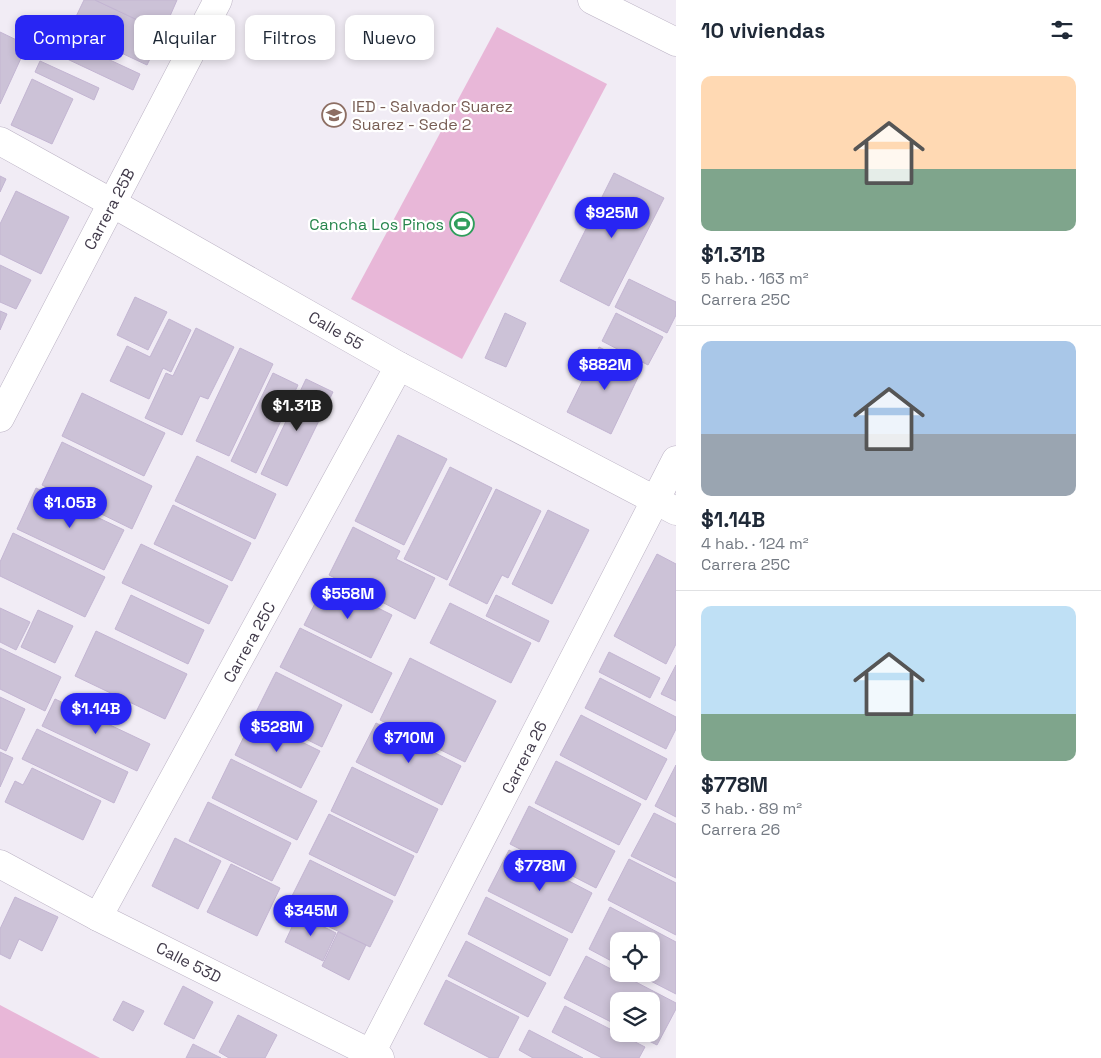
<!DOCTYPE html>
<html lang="es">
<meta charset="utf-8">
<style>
body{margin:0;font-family:"Space Grotesk",sans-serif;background:#f2f2f3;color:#1f2937;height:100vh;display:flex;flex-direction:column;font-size:19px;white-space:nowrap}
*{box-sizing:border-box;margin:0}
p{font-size:16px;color:#747a83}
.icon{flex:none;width:28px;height:28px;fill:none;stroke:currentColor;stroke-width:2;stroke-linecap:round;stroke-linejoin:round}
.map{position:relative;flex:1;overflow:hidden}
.side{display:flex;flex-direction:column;background:#fff;width:425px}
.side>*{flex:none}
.hud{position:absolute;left:15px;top:15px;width:475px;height:45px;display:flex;gap:10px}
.tools{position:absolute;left:610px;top:932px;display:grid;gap:10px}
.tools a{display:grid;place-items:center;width:50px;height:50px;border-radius:10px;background:#fff;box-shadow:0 2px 8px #0003;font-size:25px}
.price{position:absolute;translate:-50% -42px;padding:0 11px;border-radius:18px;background:#2825f3;color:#fff;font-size:16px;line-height:32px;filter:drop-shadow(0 1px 2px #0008)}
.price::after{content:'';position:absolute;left:50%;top:30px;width:15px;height:11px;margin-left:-8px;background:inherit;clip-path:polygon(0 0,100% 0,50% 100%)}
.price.selected{background:#222;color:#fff}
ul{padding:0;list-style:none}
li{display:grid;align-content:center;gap:10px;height:265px;padding:0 25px}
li+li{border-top:1px solid #e0e1e3}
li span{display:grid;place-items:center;height:155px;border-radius:10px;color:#555}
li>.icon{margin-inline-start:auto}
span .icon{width:90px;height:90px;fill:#fffc;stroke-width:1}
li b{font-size:21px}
h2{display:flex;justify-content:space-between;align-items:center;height:60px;padding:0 25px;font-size:21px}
.chip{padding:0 18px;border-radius:10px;background:#fff;box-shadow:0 2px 8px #0003;font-size:18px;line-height:45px}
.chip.selected{background:#2825f3;color:#fff}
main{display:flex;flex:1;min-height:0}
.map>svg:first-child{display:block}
.green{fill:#e8b7d8}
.building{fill:#ccc2d7;stroke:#c3b5d2}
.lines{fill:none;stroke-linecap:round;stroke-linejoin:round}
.minor-casing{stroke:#bbb2c4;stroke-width:29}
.minor{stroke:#fff;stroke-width:28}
.labels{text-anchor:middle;stroke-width:4.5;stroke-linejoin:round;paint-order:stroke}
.education-label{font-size:16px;fill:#785e54;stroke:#fff;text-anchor:start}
.street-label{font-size:16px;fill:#413a4a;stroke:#fff}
.leisure-label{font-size:16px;fill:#27864d;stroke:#fff;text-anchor:end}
</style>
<main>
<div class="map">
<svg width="676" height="1058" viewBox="0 0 676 1058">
<rect width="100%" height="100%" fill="#f1ecf5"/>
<g class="green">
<polygon points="497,27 607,84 462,359 351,299"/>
<polygon points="0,1005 100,1058 0,1058"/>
</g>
<g class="building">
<polygon points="84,0 95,0 163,32 147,65 70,29"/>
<polygon points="95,0 177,0 163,32"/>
<polygon points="0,32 27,45 0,104"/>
<polygon points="56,35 140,74 133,90 48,50"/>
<polygon points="40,61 99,88 94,100 35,72"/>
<polygon points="32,79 73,99 52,144 11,125"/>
<polygon points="614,173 664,198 609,306 560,281"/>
<polygon points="0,176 6,179 0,192"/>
<polygon points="16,191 69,217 41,274 0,254 0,224"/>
<polygon points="0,265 31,280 16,309 0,302"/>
<polygon points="629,279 676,302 676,315 667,333 615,307"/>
<polygon points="135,297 167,312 148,350 117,335"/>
<polygon points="0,311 7,314 0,330"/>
<polygon points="505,313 526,323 506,367 485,358"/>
<polygon points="616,313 663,337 648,365 602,341"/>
<polygon points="169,319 191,330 171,372 163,368 149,399 110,381 127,346 150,357"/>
<polygon points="196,328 234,347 208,399 200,396 182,435 145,418 166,373 173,376"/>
<polygon points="599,347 642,369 611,434 567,412"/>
<polygon points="240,348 273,364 229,456 196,441"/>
<polygon points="273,373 298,385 256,473 231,461"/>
<polygon points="306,379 333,392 287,486 261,474"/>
<polygon points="82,393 165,433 144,476 62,436"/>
<polygon points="398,435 447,459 404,545 355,521"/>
<polygon points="62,442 152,486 132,529 42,485"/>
<polygon points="197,456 276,494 255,539 175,501"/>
<polygon points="450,467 492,488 447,580 404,559"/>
<polygon points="36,488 124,530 104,570 17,529"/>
<polygon points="496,489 541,511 508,578 502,575 487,604 449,585"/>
<polygon points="173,505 251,543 232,581 154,544"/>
<polygon points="548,510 589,530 552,604 512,584"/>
<polygon points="353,527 400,551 396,559 435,578 415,619 329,575"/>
<polygon points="13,533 105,577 85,617 0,576 0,562"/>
<polygon points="141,544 228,586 209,624 122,583"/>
<polygon points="657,554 676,564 676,644 666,664 614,636"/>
<polygon points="326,582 392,615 371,658 304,625"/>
<polygon points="131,595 204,630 188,664 115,629"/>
<polygon points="496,595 549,621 539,642 486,616"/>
<polygon points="450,603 531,643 511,683 430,643"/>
<polygon points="0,608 30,622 16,650 0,642"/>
<polygon points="38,610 73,626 55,663 21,647"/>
<polygon points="300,628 392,673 372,713 280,667"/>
<polygon points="96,631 187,674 165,719 75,676"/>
<polygon points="0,648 61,677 45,711 0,689"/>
<polygon points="609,652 660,678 650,698 599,672"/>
<polygon points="410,658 496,701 465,762 380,720"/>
<polygon points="676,665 676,701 661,694"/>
<polygon points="276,672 342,705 322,747 255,714"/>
<polygon points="600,678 676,717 676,729 666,749 585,708"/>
<polygon points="0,697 25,709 6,751 0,748"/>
<polygon points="55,699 150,744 137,771 42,726"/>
<polygon points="581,715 667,759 646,800 560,755"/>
<polygon points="253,718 320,751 301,788 235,755"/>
<polygon points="376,723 461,766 442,805 356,762"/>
<polygon points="37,729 128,772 114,803 22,759"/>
<polygon points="0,752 13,758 0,787"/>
<polygon points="231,759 317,801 297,840 212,798"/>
<polygon points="556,761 641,804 619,845 535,803"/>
<polygon points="676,765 676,817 655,806"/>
<polygon points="352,767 438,809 417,853 331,811"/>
<polygon points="32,768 101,801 83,840 5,802 15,781 23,785"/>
<polygon points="208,802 291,843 272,881 189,841"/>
<polygon points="529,806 615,851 596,888 510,844"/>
<polygon points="654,813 676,824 676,878 631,856"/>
<polygon points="329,814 414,856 395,896 309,854"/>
<polygon points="175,838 221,861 198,909 152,886"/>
<polygon points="509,850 592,893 572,933 488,891"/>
<polygon points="629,859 676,883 676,935 608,900"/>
<polygon points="310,860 393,901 370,947 287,906"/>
<polygon points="231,864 280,888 257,936 207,912"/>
<polygon points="15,897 58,917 42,951 19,939 10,959 0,954 0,929"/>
<polygon points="486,897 568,939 550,976 468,934"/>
<polygon points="610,907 676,942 676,994 637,974 651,974 651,941 619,941 619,965 589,949"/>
<polygon points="298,914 336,933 323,961 285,942"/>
<polygon points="338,932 366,945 349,980 322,966"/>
<polygon points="466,941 546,983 528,1017 448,976"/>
<polygon points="586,956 676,1003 676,1009 657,1045 635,1034 651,1034 651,1001 619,1001 619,1026 564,998"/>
<polygon points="446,980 519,1017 498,1058 490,1058 424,1024"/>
<polygon points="183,986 213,1002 194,1039 164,1024"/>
<polygon points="123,1001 144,1011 133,1031 113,1020"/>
<polygon points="565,1006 645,1047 639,1058 602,1058 552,1032"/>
<polygon points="238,1015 277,1035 265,1058 229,1058 219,1052"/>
<polygon points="529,1030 583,1058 533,1058 519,1050"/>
<polygon points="193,1044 221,1058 186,1058"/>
</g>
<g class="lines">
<g class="minor-casing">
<g id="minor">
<polyline points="592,0 676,42"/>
<polyline points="0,141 112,203 399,366 676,511"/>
<polyline points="0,418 218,0"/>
<polyline points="0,864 98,917 380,1058"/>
<polyline points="98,917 399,366"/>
<polyline points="371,1053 676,460"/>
</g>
</g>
<use href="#minor" class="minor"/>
</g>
<defs>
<g id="school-ring" transform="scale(1.25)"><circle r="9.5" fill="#fff" stroke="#8d6e63" stroke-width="1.5"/><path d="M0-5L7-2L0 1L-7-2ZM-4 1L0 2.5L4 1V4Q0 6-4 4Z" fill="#8d6e63"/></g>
<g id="stadium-ring" transform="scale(1.25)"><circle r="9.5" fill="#fff" stroke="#2e9e5b" stroke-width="1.5"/><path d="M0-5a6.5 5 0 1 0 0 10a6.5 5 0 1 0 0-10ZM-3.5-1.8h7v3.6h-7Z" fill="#2e9e5b"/></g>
</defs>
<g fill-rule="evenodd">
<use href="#school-ring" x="334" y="115"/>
<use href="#stadium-ring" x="462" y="224"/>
</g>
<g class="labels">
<g class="education-label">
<text x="352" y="112">IED - Salvador Suarez<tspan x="352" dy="18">Suarez - Sede 2</tspan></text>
</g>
<g class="street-label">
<text transform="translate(109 209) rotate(-62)" y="6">Carrera 25B</text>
<text transform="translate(336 330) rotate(30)" y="6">Calle 55</text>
<text transform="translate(249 642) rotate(-61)" y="6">Carrera 25C</text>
<text transform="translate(524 757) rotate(-63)" y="6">Carrera 26</text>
<text transform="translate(189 962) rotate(27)" y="6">Calle 53D</text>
</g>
<g class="leisure-label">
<text x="444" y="230">Cancha Los Pinos</text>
</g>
</g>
</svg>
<div class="tools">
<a><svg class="icon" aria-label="locate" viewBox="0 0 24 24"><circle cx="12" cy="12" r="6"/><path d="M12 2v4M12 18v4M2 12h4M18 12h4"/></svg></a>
<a><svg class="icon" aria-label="layers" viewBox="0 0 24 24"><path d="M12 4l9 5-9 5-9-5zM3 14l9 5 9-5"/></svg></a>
</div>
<b class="price" style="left:612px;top:239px">$925M</b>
<b class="price" style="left:605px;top:391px">$882M</b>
<b class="price selected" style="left:297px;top:432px">$1.31B</b>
<b class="price" style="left:70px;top:529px">$1.05B</b>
<b class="price" style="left:348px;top:620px">$558M</b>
<b class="price" style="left:96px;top:735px">$1.14B</b>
<b class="price" style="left:277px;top:753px">$528M</b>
<b class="price" style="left:409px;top:764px">$710M</b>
<b class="price" style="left:540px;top:892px">$778M</b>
<b class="price" style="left:311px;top:937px">$345M</b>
<div class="hud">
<a class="chip selected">Comprar</a>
<a class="chip">Alquilar</a>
<a class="chip">Filtros</a>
<a class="chip">Nuevo</a>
</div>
</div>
<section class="side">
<h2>10 viviendas<svg class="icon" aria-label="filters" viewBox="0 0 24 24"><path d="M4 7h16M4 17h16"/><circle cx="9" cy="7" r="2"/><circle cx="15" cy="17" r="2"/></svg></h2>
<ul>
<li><span style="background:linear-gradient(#ffd9b3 60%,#7fa58c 0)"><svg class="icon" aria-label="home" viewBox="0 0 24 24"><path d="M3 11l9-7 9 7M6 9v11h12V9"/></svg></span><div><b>$1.31B</b><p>5 hab. · 163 m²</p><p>Carrera 25C</p></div></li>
<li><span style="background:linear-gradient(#a9c7e8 60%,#9aa5b1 0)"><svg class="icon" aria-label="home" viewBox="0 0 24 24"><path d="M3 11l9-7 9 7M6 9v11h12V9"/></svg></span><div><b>$1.14B</b><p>4 hab. · 124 m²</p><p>Carrera 25C</p></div></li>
<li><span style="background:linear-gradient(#bfe0f5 70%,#7fa58c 0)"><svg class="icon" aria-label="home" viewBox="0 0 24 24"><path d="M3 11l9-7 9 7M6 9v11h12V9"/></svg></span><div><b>$778M</b><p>3 hab. · 89 m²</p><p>Carrera 26</p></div></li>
</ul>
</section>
</main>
